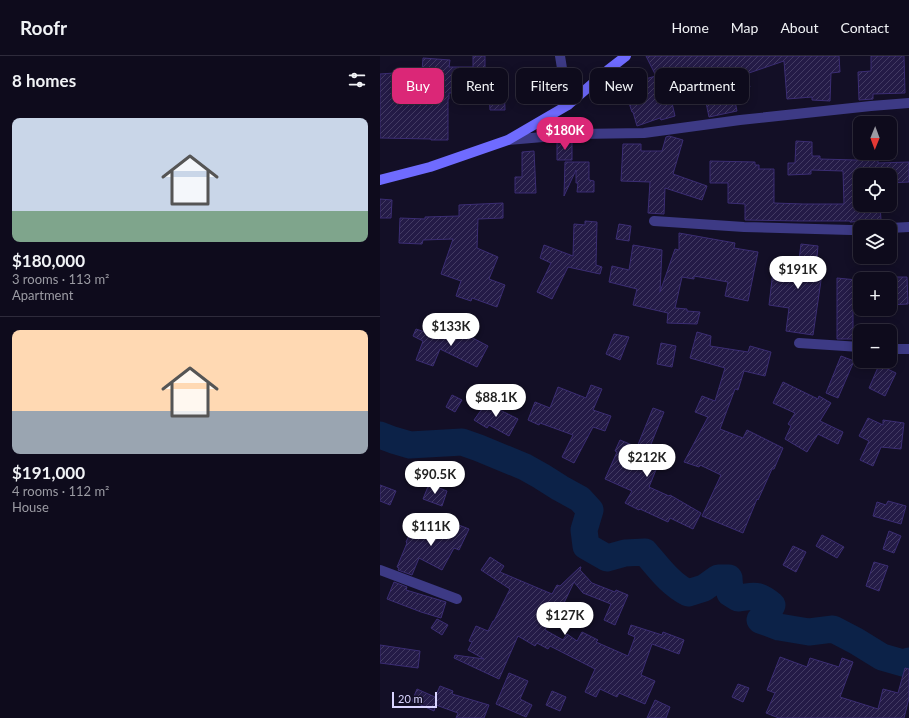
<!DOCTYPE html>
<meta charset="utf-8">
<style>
body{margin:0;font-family:Lato,sans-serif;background:#171425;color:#f1f3f6;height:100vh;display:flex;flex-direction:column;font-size:15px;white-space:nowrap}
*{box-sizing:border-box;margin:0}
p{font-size:13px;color:#9b9ba3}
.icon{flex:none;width:22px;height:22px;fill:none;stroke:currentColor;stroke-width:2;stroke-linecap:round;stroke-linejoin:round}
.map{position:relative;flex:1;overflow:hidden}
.side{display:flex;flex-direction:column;background:#0e0b1c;width:380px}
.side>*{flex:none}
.hud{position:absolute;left:12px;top:12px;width:380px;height:36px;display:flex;gap:8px}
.needle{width:26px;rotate:181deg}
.controls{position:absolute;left:473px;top:60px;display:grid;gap:8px}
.controls a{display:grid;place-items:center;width:44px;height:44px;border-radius:8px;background:#0e0b1c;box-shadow:0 2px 10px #0003,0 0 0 1px #2e2b3b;font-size:20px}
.scale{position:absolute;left:12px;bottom:10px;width:45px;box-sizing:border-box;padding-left:4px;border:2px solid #d9d4ff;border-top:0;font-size:11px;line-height:14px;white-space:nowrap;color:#d9d4ff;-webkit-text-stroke:3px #130f26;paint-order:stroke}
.price{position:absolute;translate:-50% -34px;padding:0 9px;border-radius:14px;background:#fff;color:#222;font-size:13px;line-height:26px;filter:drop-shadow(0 1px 2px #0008)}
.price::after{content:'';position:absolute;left:50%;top:24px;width:12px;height:9px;margin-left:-6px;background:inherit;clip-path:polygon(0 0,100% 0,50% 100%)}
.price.on{background:#db2777;color:#fff}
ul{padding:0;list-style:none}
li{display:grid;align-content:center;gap:8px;height:212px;padding:0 12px}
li+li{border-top:1px solid #2e2b3b}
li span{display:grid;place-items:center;height:124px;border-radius:8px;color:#555}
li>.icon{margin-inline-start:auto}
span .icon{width:72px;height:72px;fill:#fffc;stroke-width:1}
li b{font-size:17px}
h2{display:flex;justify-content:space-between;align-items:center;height:48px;padding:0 12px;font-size:17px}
.pill{padding:0 14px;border-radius:8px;background:#0e0b1c;box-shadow:0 2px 10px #0003,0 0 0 1px #2e2b3b;font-size:14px;line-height:36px}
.pill.on{background:#db2777;color:#fff}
header{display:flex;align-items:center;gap:24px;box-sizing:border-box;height:56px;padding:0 20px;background:#0e0b1c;border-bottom:1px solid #2e2b3b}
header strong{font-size:19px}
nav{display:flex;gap:22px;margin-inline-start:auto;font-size:14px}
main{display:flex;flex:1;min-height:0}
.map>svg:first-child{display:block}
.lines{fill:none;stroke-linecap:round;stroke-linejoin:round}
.river{stroke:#0c2248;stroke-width:27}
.building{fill:url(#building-hatch);stroke:#3b2d73}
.street{stroke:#3d3a85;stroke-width:10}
.secondary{stroke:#6f6bff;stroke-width:10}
</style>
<header>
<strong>Roofr</strong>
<nav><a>Home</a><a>Map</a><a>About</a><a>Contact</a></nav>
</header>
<main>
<section class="side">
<h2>8 homes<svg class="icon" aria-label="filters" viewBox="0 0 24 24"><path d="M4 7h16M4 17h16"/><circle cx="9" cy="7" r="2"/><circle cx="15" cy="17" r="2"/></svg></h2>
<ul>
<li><span style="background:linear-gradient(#c9d6e8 75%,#7fa58c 0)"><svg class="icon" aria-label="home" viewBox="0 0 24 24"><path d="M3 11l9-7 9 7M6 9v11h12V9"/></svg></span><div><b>$180,000</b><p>3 rooms · 113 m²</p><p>Apartment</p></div></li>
<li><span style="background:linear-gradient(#ffd9b3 65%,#9aa5b1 0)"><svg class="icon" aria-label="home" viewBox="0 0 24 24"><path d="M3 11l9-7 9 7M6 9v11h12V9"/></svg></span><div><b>$191,000</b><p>4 rooms · 112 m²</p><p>House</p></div></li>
</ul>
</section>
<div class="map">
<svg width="529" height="662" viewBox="0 0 529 662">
<defs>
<pattern id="building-hatch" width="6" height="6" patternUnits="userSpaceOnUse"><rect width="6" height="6" fill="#241b47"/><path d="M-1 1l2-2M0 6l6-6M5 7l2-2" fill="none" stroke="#433b63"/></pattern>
</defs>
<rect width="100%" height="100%" fill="#130f26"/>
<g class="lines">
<path class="river" d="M0,379L13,384L30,389L82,386L99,392L145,411L161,420L180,432L200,443L210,454L204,474L206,490L227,502L245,497L265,496C278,511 290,528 308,537L324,532L338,522H349L350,537L358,542C375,540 377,537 392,549L387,559L380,564L399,571L429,576L453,573L476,585L502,601L523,607L529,605"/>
</g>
<g class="building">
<polygon points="93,0 105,0 105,22 124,22 125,54 110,54 109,36 69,37 69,43 68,43 68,84 51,84 51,83 0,82 0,18 42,15 43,2 70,4 69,11 93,11"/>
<polygon points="266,0 459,0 460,16 451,17 450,45 432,44 432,41 407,43 404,5 366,18 370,31 353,36 357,55 329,61 323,32 292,47 295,60 281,64 280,62 257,70 253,56 252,56 243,29 276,20"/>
<polygon points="491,0 524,0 525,37 493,38 493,43 479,44 478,16 491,15"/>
<polygon points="289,80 303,84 293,118 327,130 322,144 285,132 284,158 268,157 270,126 241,125 243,88 261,88 261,95 282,95 286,81"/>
<polygon points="192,85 192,104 177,104 177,86"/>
<polygon points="416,85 432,86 432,100 440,100 440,103 476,104 498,103 498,107 529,106 529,126 510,127 510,119 480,119 480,149 500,149 501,164 470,166 470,165 419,165 365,164 365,148 348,147 348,127 330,127 330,105 375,106 375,109 379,109 379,113 394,113 394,147 423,148 464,148 463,115 431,114 431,118 408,119 408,107 415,107"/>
<polygon points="154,95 156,137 135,137 135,121 142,121 142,96"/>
<polygon points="185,106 209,106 209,124 214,125 214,136 197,136 198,127 196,127 196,114 184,140"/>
<polygon points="0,143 12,144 11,162 0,162"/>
<polygon points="123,147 123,162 98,163 97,192 118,201 109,223 125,229 117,251 92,242 91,245 76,240 81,225 61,218 73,183 43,184 42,188 19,187 20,162 45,163 45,161 79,160 79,149"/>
<polygon points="205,165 217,166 216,209 222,211 220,218 188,211 172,243 157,236 171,207 160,202 164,189 193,200 194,168 205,169"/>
<polygon points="239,168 251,170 249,185 236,183"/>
<polygon points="299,177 355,187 354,192 378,196 368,245 345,240 348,226 314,220 314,223 302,221 295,252 307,253 307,255 320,256 317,268 287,267 288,257 253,249 257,233 229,226 232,210 249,214 253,189 282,194 280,236 295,193 299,194"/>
<polygon points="421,188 438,190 436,211 443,211 433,279 406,275 409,252 389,249 394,207 418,212"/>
<polygon points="512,221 527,221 528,248 510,249 510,234 513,234"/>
<polygon points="457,222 477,224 476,237 480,237 480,252 473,252 473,283 457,283"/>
<polygon points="83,267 93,273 89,280 108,290 97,311 60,293 53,310 36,304 43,285 33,280 36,273 72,285"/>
<polygon points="317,276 331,280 330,290 368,296 370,290 391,296 385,320 364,315 358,334 355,333 340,373 363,382 367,374 403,392 394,413 392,413 378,444 377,443 363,477 322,460 341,419 320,409 319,411 304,406 328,361 315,356 322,340 335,345 345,312 310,302"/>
<polygon points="234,278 249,281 240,304 226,298"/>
<polygon points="281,287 296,290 292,311 277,308"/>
<polygon points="461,300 474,305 458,342 446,337"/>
<polygon points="499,309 516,317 505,340 489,332"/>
<polygon points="403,326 438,343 439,340 451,347 440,365 463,376 458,388 438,378 427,396 405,383 411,370 408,368 415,357 393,347"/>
<polygon points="211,329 222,333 213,354 231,360 225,375 213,371 194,407 182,401 193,379 160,367 159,369 148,364 155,346 170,352 178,331 206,342"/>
<polygon points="72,339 82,344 75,356 66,351"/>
<polygon points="109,343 121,352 120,354 138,363 129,380 109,369 107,372 94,364"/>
<polygon points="273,352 284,356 267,398 280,404 269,431 289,440 290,439 321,457 313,473 290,462 288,466 260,453 259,454 245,447 252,435 225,423 237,396 235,395 240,384 257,391"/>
<polygon points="488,362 503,369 503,364 524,367 521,393 501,391 493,410 480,404 489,385 479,380"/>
<polygon points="49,428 67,435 62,450 43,443"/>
<polygon points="0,429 16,435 10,449 0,445"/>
<polygon points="508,445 526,450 521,468 493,460 497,446 506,449"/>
<polygon points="69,465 89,473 79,494 74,492 62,514 39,502 32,519 18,514 19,512 17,511 27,487 26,486 34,469 61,483"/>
<polygon points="509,475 521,480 514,497 503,493"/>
<polygon points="442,479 464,491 457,502 436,490"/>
<polygon points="413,490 426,496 416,516 403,509"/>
<polygon points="110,501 124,510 120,516 172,538 177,529 180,530 200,511 201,511 200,514 212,527 235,536 236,534 248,539 235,569 224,564 231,548 203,537 194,526 183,549 177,547 165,574 183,584 187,578 197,585 202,576 218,584 216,586 248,600 255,581 248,578 251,569 282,579 283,576 304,584 299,598 272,588 261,619 275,625 265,648 239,637 237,641 220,633 216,641 205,636 215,613 170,590 168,593 157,587 155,590 138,580 119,623 74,602 75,599 104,603 88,594 92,586 89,585 96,570 108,575 113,565 114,565 130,533 101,514"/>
<polygon points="494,506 508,510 499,535 486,530"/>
<polygon points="14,526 27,531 26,534 66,546 61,562 41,556 7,543"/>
<polygon points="57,563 68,569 62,579 51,572"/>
<polygon points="0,589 40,595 38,612 0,607"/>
<polygon points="400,601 427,611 430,602 459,611 462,602 473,606 460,641 498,653 503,633 518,637 525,612 529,613 529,642 524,662 399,662 386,657 395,637 387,634"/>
<polygon points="129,617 148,625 140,643 152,649 146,661 116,648"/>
<polygon points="358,628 369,632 363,646 352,641"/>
<polygon points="60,630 73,635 72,638 109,649 104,662 76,662 78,657 56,649 54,655 32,645 37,633 55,641"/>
<polygon points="172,635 186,641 180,655 166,649"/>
<polygon points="275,644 290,651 286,662 267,662"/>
</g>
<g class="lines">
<g class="street">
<polyline points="180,0 188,49"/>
<polyline points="128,84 198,78 264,77 360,64 491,50 529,47"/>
<polyline points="274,165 364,171 471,174 480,174"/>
<polyline points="510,172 529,171"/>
<polyline points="419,287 480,291"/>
<polyline points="510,293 529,293"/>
<polyline points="0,514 77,543"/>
</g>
<polyline class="secondary" points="0,124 50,111 128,84 188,49 228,14 246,0"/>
</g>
</svg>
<div class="controls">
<a><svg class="needle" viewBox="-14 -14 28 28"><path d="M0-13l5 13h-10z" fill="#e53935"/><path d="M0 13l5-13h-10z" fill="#9b9ba3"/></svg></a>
<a><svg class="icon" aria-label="locate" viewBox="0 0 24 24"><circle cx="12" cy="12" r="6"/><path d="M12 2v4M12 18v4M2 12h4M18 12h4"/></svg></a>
<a><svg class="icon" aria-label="layers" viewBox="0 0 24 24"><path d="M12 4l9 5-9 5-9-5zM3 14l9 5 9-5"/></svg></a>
<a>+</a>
<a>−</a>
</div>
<div class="scale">20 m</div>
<b class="price on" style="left:185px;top:95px">$180K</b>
<b class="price" style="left:418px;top:234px">$191K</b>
<b class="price" style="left:71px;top:291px">$133K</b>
<b class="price" style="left:116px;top:362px">$88.1K</b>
<b class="price" style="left:267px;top:422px">$212K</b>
<b class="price" style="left:55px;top:439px">$90.5K</b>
<b class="price" style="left:51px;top:491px">$111K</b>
<b class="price" style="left:185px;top:580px">$127K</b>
<div class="hud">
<a class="pill on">Buy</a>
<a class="pill">Rent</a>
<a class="pill">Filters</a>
<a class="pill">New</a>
<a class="pill">Apartment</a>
</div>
</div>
</main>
